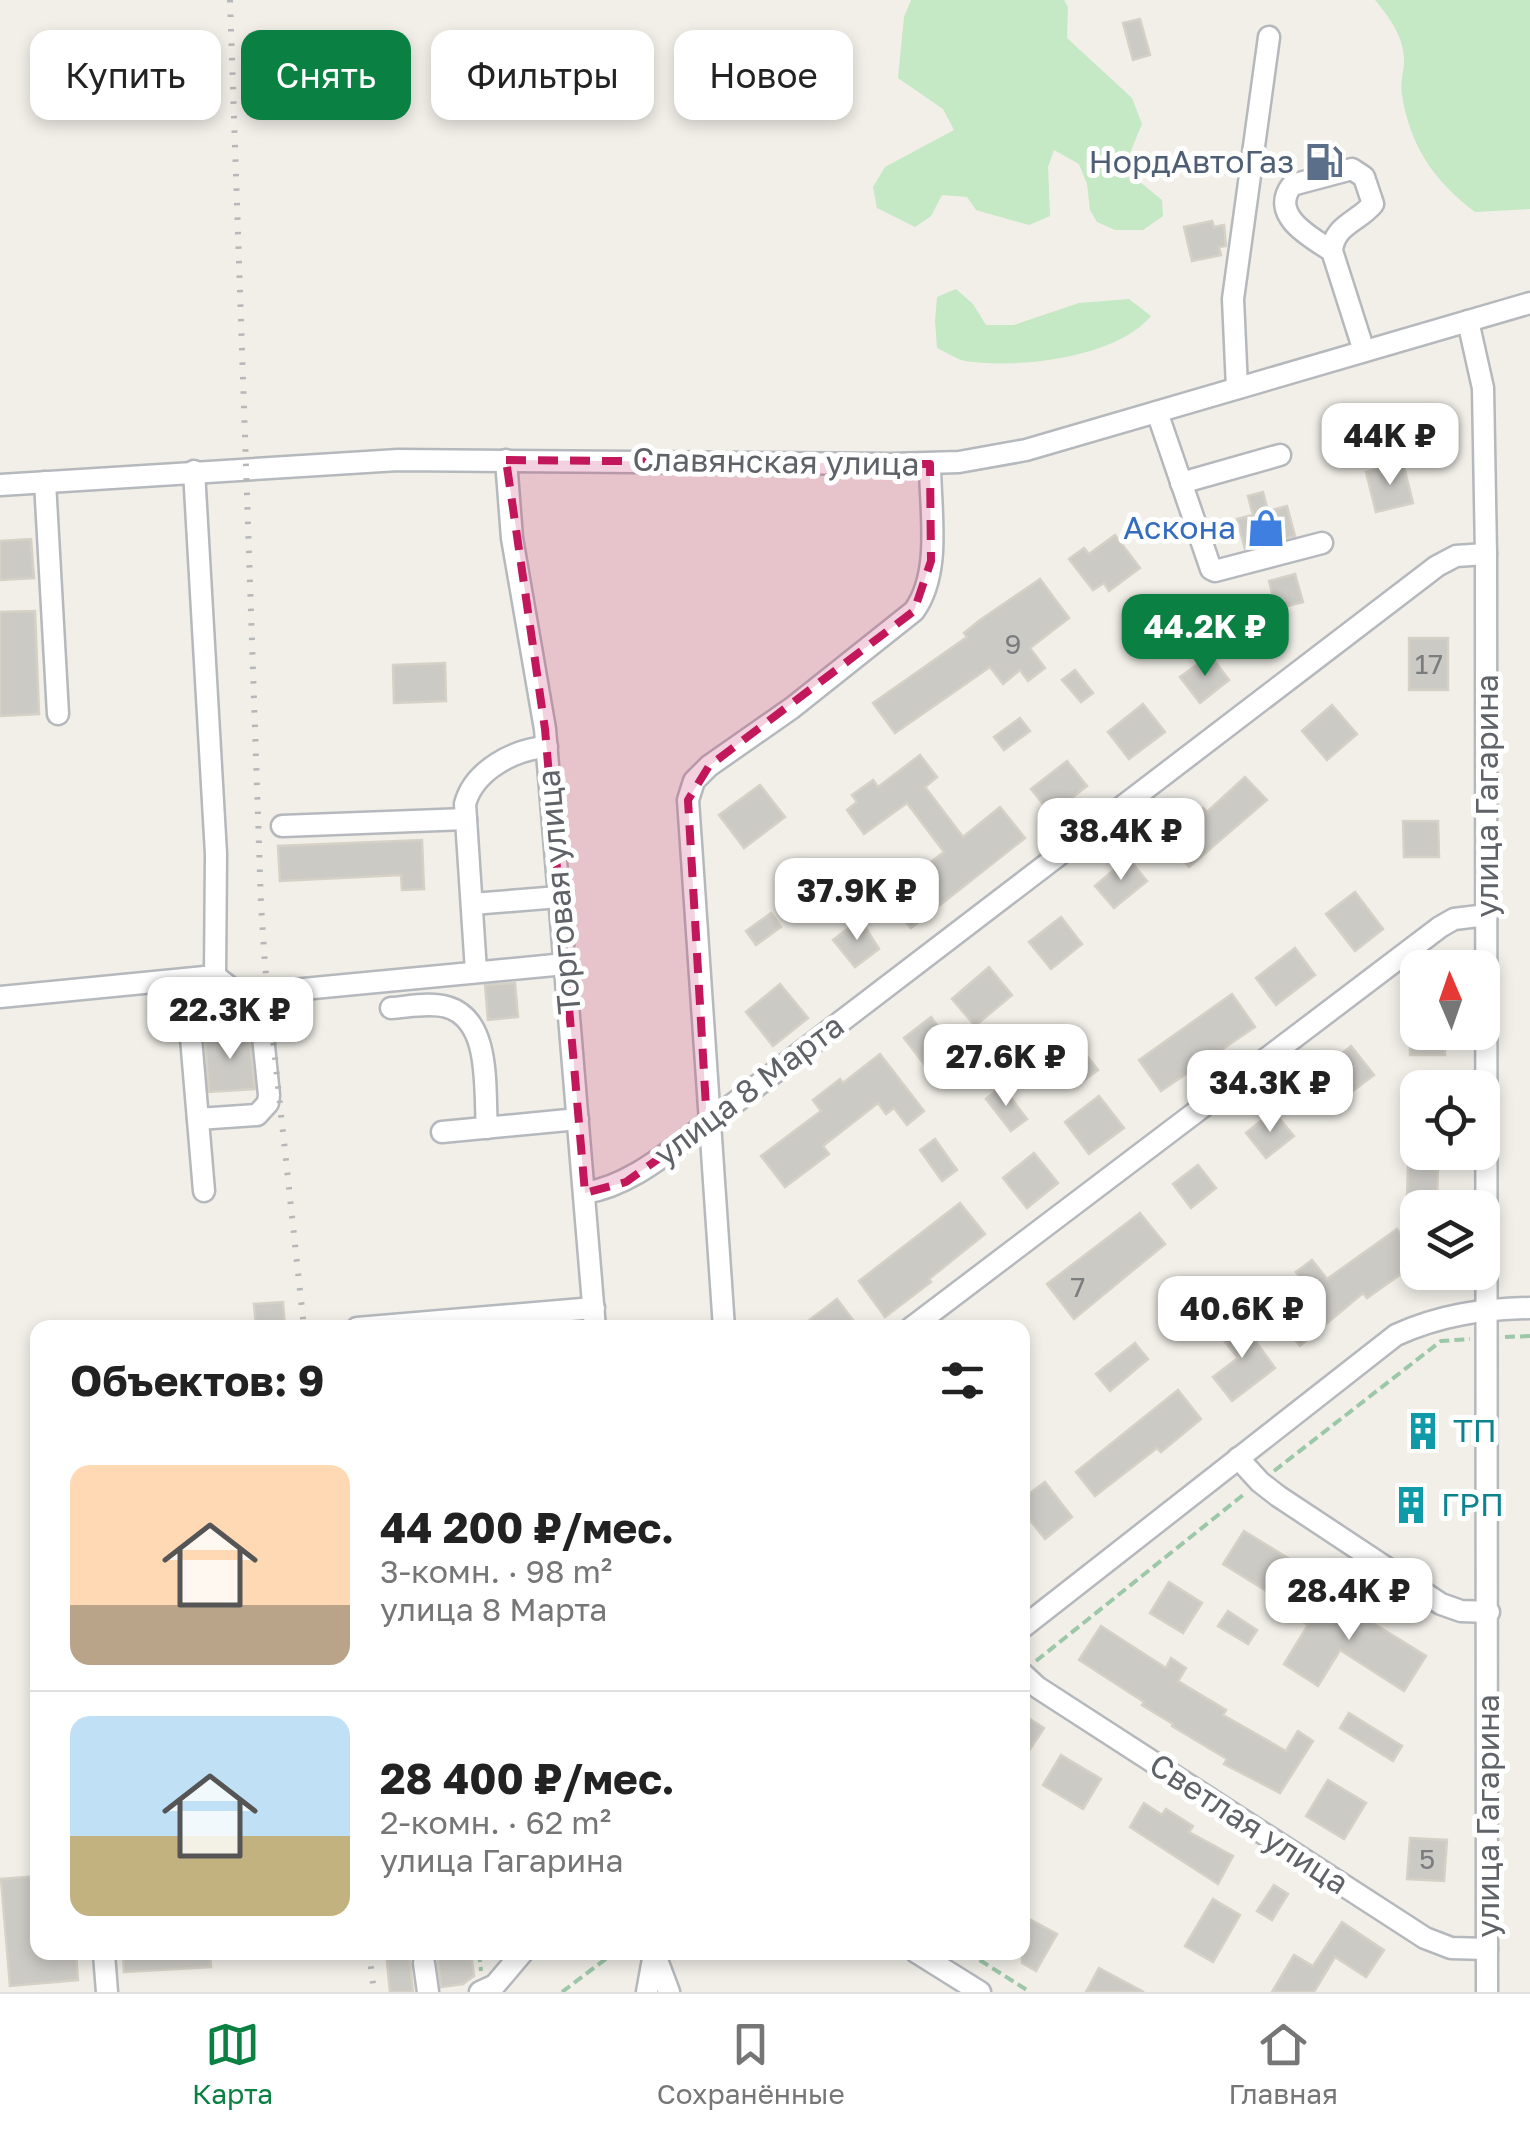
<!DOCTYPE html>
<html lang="ru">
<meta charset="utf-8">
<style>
body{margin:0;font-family:"Golos Text",sans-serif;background:#f2f2f2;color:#222;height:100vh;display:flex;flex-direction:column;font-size:38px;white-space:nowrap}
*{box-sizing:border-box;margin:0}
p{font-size:32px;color:#767676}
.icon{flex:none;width:55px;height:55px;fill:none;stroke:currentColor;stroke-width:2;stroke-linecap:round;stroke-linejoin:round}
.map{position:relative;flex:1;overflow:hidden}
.details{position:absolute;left:30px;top:1320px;width:1000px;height:640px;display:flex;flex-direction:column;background:#fff;border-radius:20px;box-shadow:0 5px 15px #0003}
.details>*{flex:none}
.banner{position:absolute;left:30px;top:30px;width:1000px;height:90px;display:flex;gap:20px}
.needle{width:65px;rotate:358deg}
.fabs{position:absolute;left:1400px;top:950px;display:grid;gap:20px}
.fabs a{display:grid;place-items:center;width:100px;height:100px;border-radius:20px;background:#fff;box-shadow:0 5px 15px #0003;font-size:50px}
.price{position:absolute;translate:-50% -85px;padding:0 22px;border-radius:20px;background:#fff;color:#222;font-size:32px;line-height:65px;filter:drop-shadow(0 2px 5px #0008)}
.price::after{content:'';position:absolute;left:50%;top:60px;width:30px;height:22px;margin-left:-15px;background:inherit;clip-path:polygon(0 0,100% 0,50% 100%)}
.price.on{background:#0b8043;color:#fff}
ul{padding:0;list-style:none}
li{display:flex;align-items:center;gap:30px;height:250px;padding:0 40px}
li+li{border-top:2px solid #e0e0e0}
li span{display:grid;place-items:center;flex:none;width:280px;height:200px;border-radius:20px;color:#555}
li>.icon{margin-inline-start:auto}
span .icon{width:120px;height:120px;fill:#fffc;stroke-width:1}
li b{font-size:42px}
h2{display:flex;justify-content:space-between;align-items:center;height:120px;padding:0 40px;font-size:42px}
.pill{padding:0 35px;border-radius:20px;background:#fff;box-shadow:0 5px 15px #0003;font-size:35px;line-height:90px}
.pill.on{background:#0b8043;color:#fff}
.tab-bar{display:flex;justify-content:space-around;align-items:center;height:140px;border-top:2px solid #e0e0e0;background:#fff;font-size:28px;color:#767676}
.tab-bar a{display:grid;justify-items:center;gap:5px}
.tab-bar .on{color:#0b8043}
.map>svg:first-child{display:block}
.green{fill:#c5e8c5}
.building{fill:#cccac5;stroke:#d6d1c6;stroke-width:2.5}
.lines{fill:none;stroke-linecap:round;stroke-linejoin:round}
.minor-casing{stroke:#b5b8bc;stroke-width:25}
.path{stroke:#9cc7a9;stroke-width:4;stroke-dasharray:10 5;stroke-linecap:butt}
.minor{stroke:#fff;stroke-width:20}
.rail{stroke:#b6b7b8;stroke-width:6;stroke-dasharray:2.5 12;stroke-linecap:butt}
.marked{fill:#c2185b;fill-opacity:0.2;stroke:#c2185b;stroke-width:8;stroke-dasharray:20 12;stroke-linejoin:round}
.labels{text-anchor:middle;stroke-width:10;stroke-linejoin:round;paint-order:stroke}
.number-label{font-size:28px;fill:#7a7d7f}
.service-label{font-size:32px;fill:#4e5e75;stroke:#fff;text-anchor:end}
.street-label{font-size:32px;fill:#5f6368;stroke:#fff}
.shop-label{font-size:32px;fill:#366cbe;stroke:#fff;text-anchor:end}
.culture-label{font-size:32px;fill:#0d838f;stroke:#fff;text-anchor:start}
</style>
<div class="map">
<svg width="1530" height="1992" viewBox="0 0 1530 1992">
<rect width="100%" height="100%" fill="#f1efe8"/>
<g class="green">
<polygon points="911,0 1064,0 1068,7 1067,38 1132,98 1142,124 1130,153 1130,174 1162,200 1163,216 1143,230 1115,230 1097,222 1090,210 1087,184 1079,164 1054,150 1048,167 1050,216 1029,225 976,210 967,197 942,195 931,216 915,227 877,208 873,187 885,167 954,130 943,109 898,78 904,17"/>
<path d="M1375,0H1530V209L1475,212C1434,181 1410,146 1402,95C1400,84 1403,74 1404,63C1405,38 1390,18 1375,0Z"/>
<path d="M956,289L973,304L986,325H1014L1079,303L1129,299L1151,316C1116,358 1018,369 965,361C956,359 946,352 937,348L935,321L937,297Z"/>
</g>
<g class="building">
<polygon points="1140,19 1150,55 1133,60 1123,23"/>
<polygon points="1212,221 1214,227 1224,225 1226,246 1219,247 1221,255 1192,261 1184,227"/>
<polygon points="1403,463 1413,503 1376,512 1366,472"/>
<polygon points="1263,492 1268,511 1287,506 1295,536 1245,549 1237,519 1253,515 1248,496"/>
<polygon points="1115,535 1140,568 1109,591 1104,583 1093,590 1069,559 1084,548 1089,554"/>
<polygon points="31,539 34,578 0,580 0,541"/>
<polygon points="1295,574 1303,602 1276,609 1269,581"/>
<polygon points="1040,579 1069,618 1030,648 1045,668 1028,681 1020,670 1003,684 990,667 895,733 873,703 967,637 964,633 980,620"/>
<polygon points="35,611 39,714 0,716 0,612"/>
<rect x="1409" y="638" width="39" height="52"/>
<polygon points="1210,655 1229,680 1200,703 1180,677"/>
<polygon points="445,663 446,701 394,703 393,665"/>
<polygon points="1075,670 1093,693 1081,702 1062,680"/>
<polygon points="1143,704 1165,732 1129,759 1108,732"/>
<polygon points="1332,705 1357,734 1327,760 1302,731"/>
<polygon points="1020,718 1030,731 1004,750 994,737"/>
<polygon points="920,755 937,777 925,787 963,837 1000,807 1025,838 911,928 885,897 944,852 907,803 864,834 847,810 857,802 852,795 873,780 878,787"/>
<polygon points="1067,761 1087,786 1051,814 1031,789"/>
<polygon points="1245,777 1267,800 1189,867 1165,840 1203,808 1207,812"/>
<polygon points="760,785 785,817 744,848 719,815"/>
<polygon points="1403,821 1438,821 1439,857 1404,857"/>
<polygon points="422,840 424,889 402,890 401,875 280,881 278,846"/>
<polygon points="1128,858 1147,881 1114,908 1095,886"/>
<polygon points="1355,892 1383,929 1355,951 1326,914"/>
<polygon points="771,913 781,927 756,945 746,931"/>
<polygon points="1061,917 1082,944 1051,969 1029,942"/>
<polygon points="860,919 879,949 855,967 833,940"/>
<polygon points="1295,948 1315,975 1276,1005 1256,978"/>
<polygon points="989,967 1012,995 975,1026 952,999"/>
<polygon points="515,983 518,1017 488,1020 485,985"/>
<polygon points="780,984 808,1018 773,1046 746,1012"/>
<polygon points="1232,994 1255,1027 1161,1091 1139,1060"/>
<polygon points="931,1017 951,1044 924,1064 904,1038"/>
<polygon points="249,1032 255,1089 209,1092 205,1036"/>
<polygon points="1410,1032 1444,1032 1445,1055 1410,1055"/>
<polygon points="1070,1034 1098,1070 1083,1081 1055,1045"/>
<polygon points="1036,1035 1046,1048 1014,1072 1004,1059"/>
<polygon points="1351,1046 1374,1075 1350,1093 1328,1065"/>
<polygon points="880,1054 924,1111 907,1125 894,1108 886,1114 878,1103 823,1146 829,1154 785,1187 761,1156 821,1111 813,1100 840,1079 843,1083"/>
<polygon points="1002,1086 1027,1119 1011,1131 986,1099"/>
<polygon points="1099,1096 1124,1128 1089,1154 1065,1122"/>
<polygon points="1273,1111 1294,1136 1266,1158 1246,1133"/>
<polygon points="935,1139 957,1170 942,1181 920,1150"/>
<polygon points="1034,1153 1058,1183 1027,1208 1003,1178"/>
<polygon points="1198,1165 1216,1188 1191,1208 1173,1184"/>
<polygon points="1408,1166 1438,1166 1437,1200 1407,1199"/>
<polygon points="960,1203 985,1234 929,1279 931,1282 885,1317 859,1281"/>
<polygon points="1140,1213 1165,1244 1074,1319 1047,1284"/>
<polygon points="1397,1229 1418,1262 1367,1298 1363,1293 1300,1346 1274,1312 1307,1286 1296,1272 1312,1260 1327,1279"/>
<polygon points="837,1299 859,1328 799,1328"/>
<polygon points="283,1302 285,1328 256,1328 254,1304"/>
<polygon points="1238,1317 1275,1368 1232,1401 1213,1377 1238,1358 1218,1333"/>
<polygon points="1135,1343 1148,1359 1110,1391 1096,1374"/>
<polygon points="1178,1390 1201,1419 1161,1452 1157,1448 1095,1496 1076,1472"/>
<polygon points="1045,1482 1072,1517 1045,1539 1022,1510 1022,1499"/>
<polygon points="1244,1531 1291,1560 1270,1593 1223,1564"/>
<polygon points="1169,1582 1202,1603 1183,1633 1150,1613"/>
<polygon points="1317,1585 1362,1611 1360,1615 1426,1656 1404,1691 1340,1650 1318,1686 1284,1664 1308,1625 1297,1618"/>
<polygon points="1228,1611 1257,1630 1248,1644 1218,1626"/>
<polygon points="1101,1626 1166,1668 1171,1658 1186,1668 1178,1681 1226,1710 1223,1715 1286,1751 1298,1731 1313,1741 1280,1793 1224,1764 1227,1759 1172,1726 1173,1724 1142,1705 1144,1702 1079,1660"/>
<polygon points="1349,1713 1402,1746 1393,1761 1340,1728"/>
<polygon points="1022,1714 1044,1728 1022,1761"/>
<polygon points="1061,1755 1101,1779 1083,1809 1043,1785"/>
<polygon points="1328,1780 1366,1803 1344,1839 1306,1816"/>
<polygon points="1144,1803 1162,1815 1166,1809 1193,1826 1189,1832 1233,1856 1218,1884 1130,1827"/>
<polygon points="1410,1838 1447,1840 1444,1881 1407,1879"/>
<polygon points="38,1876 38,1952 76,1952 78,1980 10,1986 1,1879"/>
<polygon points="1274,1885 1288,1894 1272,1920 1257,1911"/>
<polygon points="1213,1899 1240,1915 1213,1962 1185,1946"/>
<polygon points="1022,1915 1057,1934 1036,1971 1022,1963"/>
<polygon points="1342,1922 1384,1950 1366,1977 1335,1957 1314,1992 1272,1992 1294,1955 1313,1966"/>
<polygon points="123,1952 210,1952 211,1967 124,1972"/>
<polygon points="386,1952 409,1952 413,1992 390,1992"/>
<polygon points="437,1952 471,1952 474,1976 463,1984 441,1987"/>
<polygon points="1099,1968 1144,1992 1086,1992"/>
</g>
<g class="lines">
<g class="minor-casing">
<g id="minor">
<path d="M1332,251C1310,237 1269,215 1292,185L1352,169L1364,177L1373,204C1358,222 1334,225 1332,251L1364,351"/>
<polyline points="1468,321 1483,388 1486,554 1487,1992"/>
<polyline points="1237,388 1233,299 1269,37"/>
<polyline points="1157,412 1211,569 1215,571 1322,543"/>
<polyline points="506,460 512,538 545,729 595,1328"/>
<polyline points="45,482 58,714"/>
<polyline points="1181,483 1280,455"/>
<polyline points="0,485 398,460 892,464 959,462 1026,450 1530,303"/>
<polyline points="282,826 466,819"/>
<polyline points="472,904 559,897"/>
<path d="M476,971L465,804C474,770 515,749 547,747"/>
<polyline points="186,979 204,1191"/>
<polyline points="282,991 565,964"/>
<polyline points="0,997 215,976 216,854 194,471"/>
<path d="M391,1008C408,1007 430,1002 447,1007C492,1020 484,1090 487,1128"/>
<polyline points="198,1119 257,1115 268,1103 269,1095 261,1017 257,1008 215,976"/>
<polyline points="442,1132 578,1119"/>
<path d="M585,1193C632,1185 669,1151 707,1124L1437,566L1456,556L1486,554"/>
<polyline points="357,1328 594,1308"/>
<path d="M724,1328L688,800L694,781L709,766L792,708L914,611C942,572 930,511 930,464"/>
<polyline points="911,1328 1440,927 1454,919 1487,915"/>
<polyline points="1238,1458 1260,1482 1278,1496 1441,1604 1461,1611 1489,1612"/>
<path d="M1022,1628L1396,1335C1440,1315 1482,1309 1530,1308"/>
<polyline points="1022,1673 1037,1687 1425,1938 1451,1948 1487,1949"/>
<polyline points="654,1952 669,1992"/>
<polyline points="916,1952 980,1992"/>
<polyline points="104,1954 107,1992"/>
<polyline points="424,1963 428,1992"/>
<polyline points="480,1992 495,1985 523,1952"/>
<polyline points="647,1992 653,1959"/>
</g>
</g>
<g class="path">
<polyline points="1505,1337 1530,1336"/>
<polyline points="1274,1471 1441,1341 1470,1339"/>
<polyline points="1036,1661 1243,1495"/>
<polyline points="479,1952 481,1971"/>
<polyline points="967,1952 1030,1992"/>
<polyline points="562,1992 611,1955 634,1953"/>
</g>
<use href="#minor" class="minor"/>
<g class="rail">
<polyline points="230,0 261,904 265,965 304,1328"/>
<polyline points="369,1952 374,1992"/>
</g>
</g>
<path class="marked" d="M506,460L930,464L931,561L914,611L709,766L688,800L707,1124L626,1182L585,1193L545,729Z"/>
<defs>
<g id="fuel-bare" transform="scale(3)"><path d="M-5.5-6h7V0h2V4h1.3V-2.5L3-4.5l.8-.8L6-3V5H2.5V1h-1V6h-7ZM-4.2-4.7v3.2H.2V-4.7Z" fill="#5c6f8a" stroke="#fff" stroke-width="2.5" paint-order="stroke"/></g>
<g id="shop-bare" transform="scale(3)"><path d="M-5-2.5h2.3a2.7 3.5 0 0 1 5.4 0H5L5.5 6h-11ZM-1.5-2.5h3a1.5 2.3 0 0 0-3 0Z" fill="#3f7fe0" stroke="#fff" stroke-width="2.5" paint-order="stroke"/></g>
<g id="building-bare" transform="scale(3)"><path d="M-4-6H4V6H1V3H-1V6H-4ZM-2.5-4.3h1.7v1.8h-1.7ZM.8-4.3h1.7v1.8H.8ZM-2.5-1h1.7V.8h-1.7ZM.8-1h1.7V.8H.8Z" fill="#0f9aa8" stroke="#fff" stroke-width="2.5" paint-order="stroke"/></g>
</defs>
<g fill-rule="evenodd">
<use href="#fuel-bare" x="1324" y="162"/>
<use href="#shop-bare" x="1266" y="528"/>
<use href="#building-bare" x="1423" y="1431"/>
<use href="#building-bare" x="1411" y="1505"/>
</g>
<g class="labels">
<g class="number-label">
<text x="1013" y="654">9</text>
<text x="1429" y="674">17</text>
<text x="1078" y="1297">7</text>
<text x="1427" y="1869">5</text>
</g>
<g class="service-label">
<text x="1294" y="173">НордАвтоГаз</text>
</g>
<g class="street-label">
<text transform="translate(776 462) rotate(1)" y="11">Славянская улица</text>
<text transform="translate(1487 796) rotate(-90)" y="11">улица Гагарина</text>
<text transform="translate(559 892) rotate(-95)" y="11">Торговая улица</text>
<text transform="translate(749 1090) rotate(-37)" y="11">улица 8 Марта</text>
<text transform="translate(1488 1816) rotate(-90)" y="11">улица Гагарина</text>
<text transform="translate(1249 1824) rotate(33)" y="11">Светлая улица</text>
</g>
<g class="shop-label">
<text x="1236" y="539">Аскона</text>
</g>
<g class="culture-label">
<text x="1453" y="1442">ТП</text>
<text x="1441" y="1516">ГРП</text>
</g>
</g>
</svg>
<div class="fabs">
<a><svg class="needle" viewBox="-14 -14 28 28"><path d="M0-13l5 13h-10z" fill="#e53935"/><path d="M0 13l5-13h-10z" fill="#767676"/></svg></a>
<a><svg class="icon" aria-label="locate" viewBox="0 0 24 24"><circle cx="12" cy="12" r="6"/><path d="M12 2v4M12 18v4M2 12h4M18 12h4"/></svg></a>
<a><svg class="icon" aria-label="layers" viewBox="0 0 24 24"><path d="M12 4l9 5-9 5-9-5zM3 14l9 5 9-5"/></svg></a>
</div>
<b class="price" style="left:1390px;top:488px">44K ₽</b>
<b class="price on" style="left:1205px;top:679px">44.2K ₽</b>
<b class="price" style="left:1121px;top:883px">38.4K ₽</b>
<b class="price" style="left:857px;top:943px">37.9K ₽</b>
<b class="price" style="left:230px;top:1062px">22.3K ₽</b>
<b class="price" style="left:1006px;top:1109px">27.6K ₽</b>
<b class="price" style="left:1270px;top:1135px">34.3K ₽</b>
<b class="price" style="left:1242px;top:1361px">40.6K ₽</b>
<b class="price" style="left:1349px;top:1643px">28.4K ₽</b>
<div class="banner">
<a class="pill">Купить</a>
<a class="pill on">Снять</a>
<a class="pill">Фильтры</a>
<a class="pill">Новое</a>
</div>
<section class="details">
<h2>Объектов: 9<svg class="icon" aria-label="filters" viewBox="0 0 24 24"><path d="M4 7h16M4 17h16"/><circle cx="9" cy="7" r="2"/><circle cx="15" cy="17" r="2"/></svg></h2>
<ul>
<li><span style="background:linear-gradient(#ffd9b3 70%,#b9a48a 0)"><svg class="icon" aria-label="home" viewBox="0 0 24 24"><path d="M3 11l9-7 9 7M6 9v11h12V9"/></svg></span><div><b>44 200 ₽/мес.</b><p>3-комн. · 98 m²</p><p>улица 8 Марта</p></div></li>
<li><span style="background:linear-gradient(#bfe0f5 60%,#c2b280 0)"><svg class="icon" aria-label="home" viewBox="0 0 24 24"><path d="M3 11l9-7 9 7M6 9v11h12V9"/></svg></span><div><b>28 400 ₽/мес.</b><p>2-комн. · 62 m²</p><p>улица Гагарина</p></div></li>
</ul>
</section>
</div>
<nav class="tab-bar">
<a class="on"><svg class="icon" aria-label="map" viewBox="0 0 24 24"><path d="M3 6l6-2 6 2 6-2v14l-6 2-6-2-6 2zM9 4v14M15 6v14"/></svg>Карта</a>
<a><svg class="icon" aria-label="saved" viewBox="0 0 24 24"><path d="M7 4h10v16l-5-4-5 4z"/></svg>Сохранённые</a>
<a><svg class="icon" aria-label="home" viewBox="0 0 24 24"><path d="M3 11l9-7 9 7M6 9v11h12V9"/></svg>Главная</a>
</nav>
